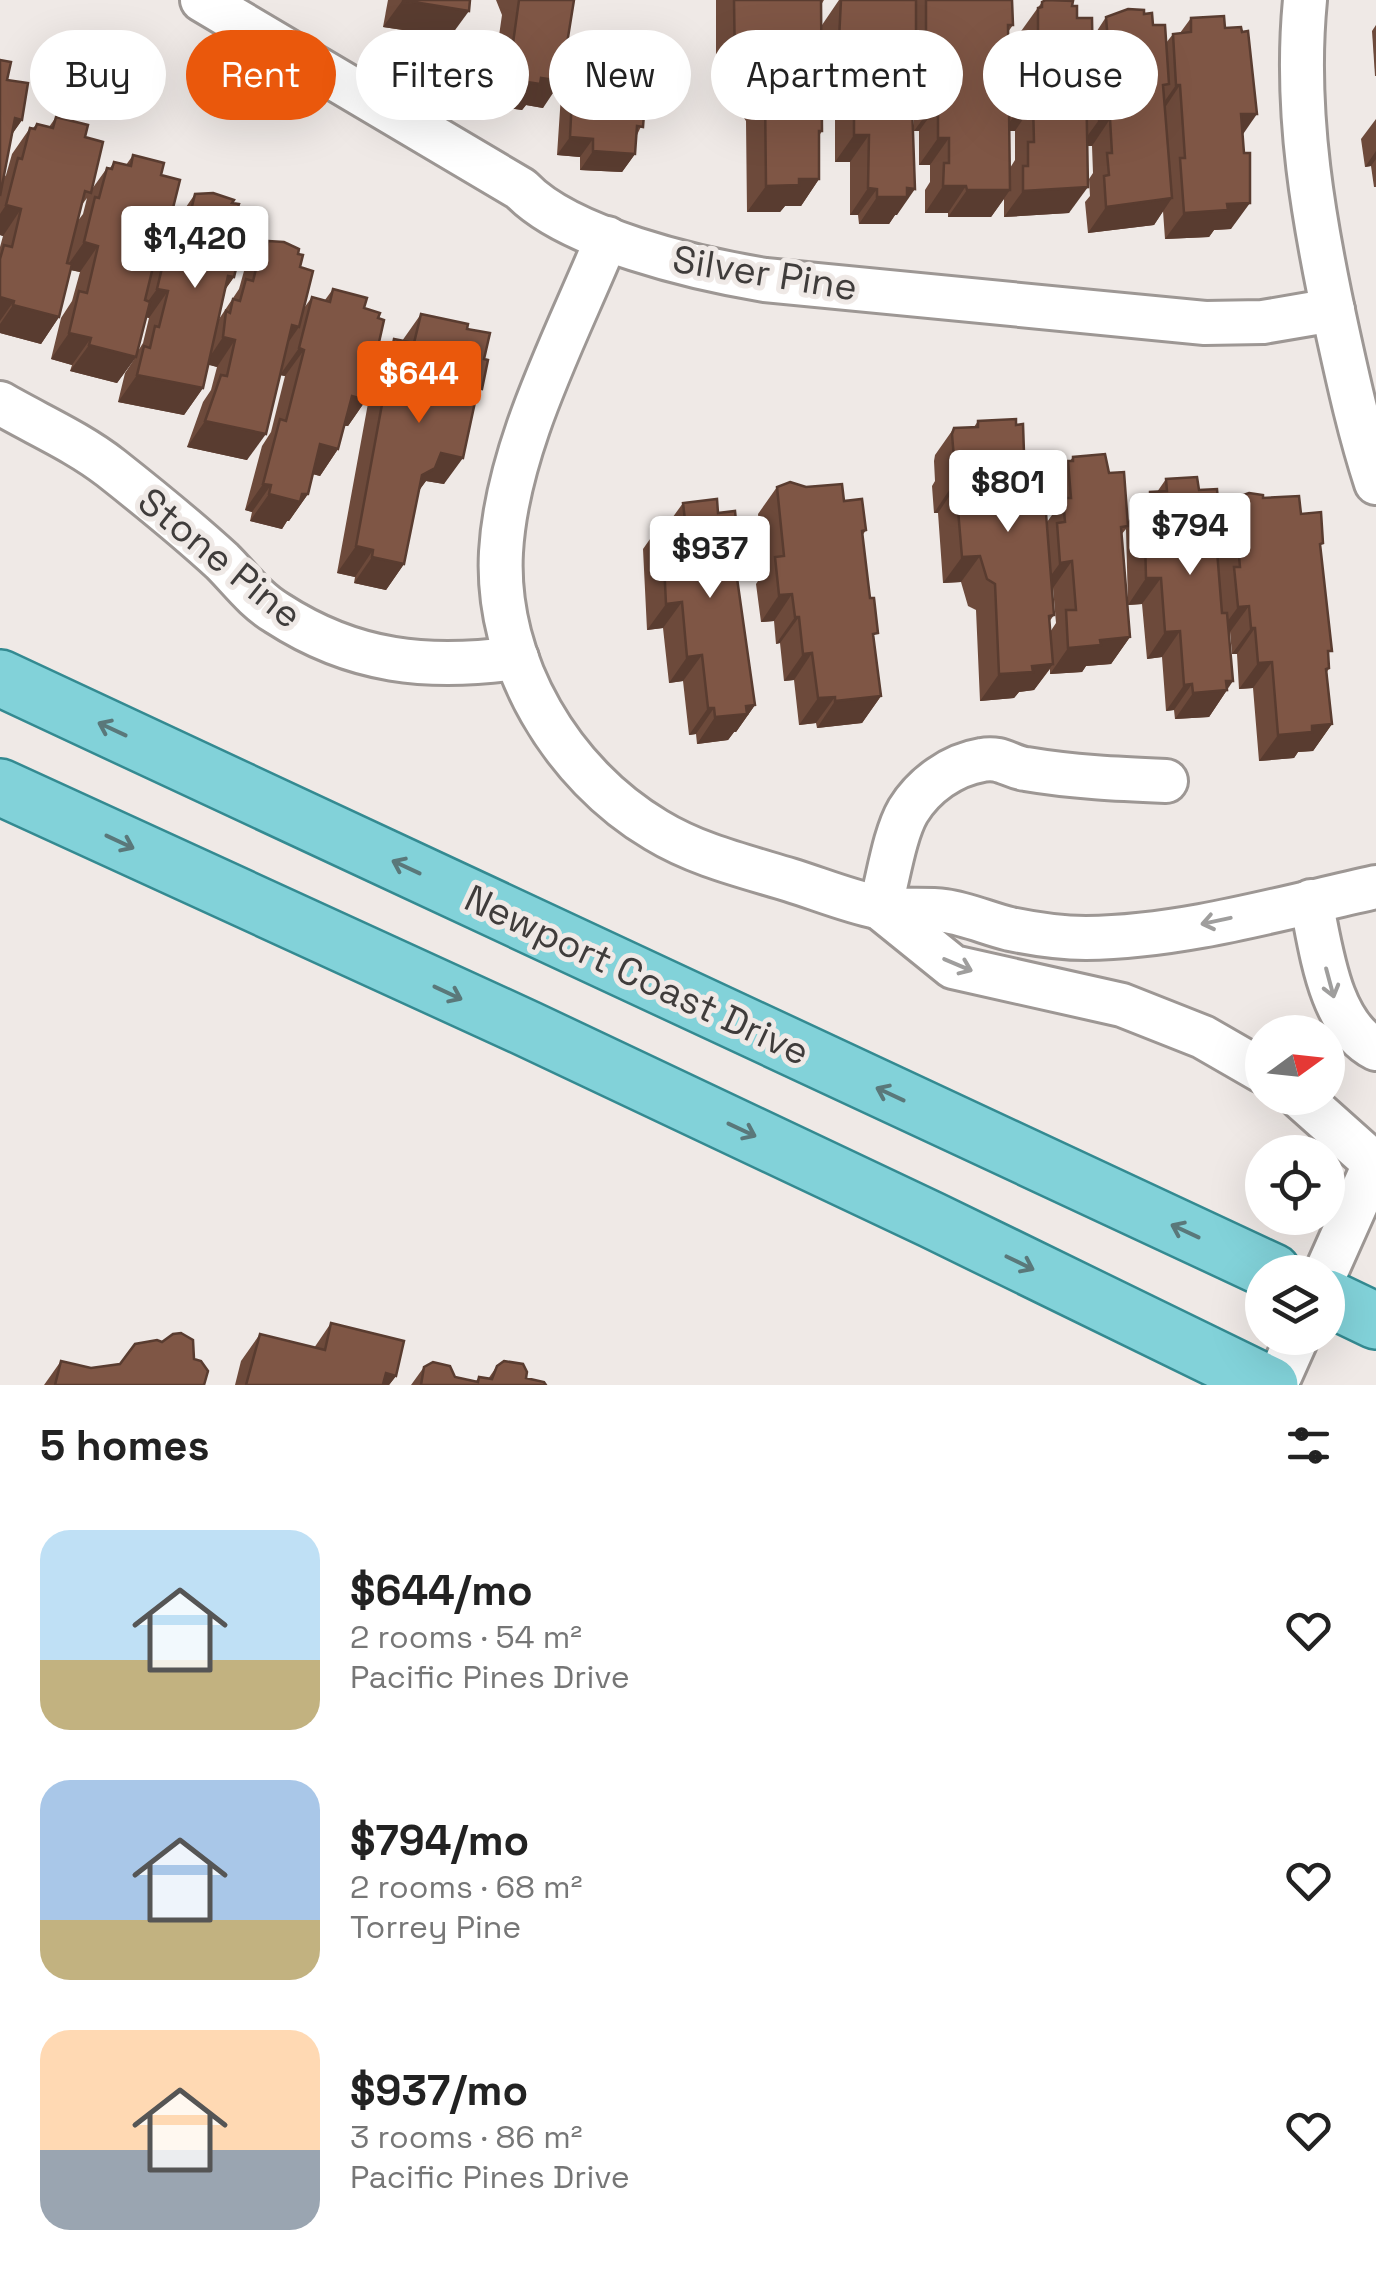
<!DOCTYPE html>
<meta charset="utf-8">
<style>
body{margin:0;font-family:"Space Grotesk",sans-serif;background:#f2f2f2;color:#222;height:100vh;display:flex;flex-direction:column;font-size:38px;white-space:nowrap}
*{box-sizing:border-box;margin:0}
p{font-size:32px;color:#767676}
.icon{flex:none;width:55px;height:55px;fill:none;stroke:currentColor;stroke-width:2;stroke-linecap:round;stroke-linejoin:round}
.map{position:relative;height:1385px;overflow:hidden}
.side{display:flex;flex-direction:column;background:#fff;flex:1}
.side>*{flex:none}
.guide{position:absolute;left:30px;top:30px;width:1318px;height:90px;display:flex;gap:20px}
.needle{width:65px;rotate:75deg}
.buttons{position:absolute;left:1245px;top:1015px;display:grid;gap:20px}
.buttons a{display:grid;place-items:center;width:100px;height:100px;border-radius:50%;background:#fff;box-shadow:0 10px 40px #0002;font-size:50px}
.price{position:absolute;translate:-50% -85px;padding:0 22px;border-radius:10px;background:#fff;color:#222;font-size:32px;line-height:65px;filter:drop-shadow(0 2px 5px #0008)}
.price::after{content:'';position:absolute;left:50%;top:60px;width:30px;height:22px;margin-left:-15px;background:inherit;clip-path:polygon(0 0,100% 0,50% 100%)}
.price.selected{background:#ea580c;color:#fff}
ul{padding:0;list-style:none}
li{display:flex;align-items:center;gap:30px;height:250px;padding:0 40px}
li span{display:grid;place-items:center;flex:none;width:280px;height:200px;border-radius:30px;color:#555}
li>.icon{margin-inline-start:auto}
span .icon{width:120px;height:120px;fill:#fffc;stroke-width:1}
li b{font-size:42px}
h2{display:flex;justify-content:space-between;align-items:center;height:120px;padding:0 40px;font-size:42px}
.chip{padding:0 35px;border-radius:45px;background:#fff;box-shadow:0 10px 40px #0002;font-size:35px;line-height:90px}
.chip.selected{background:#ea580c;color:#fff}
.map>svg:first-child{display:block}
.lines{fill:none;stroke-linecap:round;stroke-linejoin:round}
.minor-casing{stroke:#9d9794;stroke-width:48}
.major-casing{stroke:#348a91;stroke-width:60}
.minor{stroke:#fff;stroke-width:42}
.major{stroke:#82d2d9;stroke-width:55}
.wall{fill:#6d4a3b;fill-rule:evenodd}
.shaded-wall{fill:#593c30}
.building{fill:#7f5645;stroke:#593c30;stroke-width:2.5}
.oneway{stroke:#5a787a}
.oneway2{stroke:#9f9e9d}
.labels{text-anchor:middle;stroke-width:10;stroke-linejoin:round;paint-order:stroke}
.street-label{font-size:38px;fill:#3f3c3b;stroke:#efe9e6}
</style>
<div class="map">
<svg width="1376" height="1385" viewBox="0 0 1376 1385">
<rect width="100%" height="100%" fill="#efe9e6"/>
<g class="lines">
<g class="minor-casing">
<g id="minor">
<path d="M202,0L521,189C568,239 698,269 765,280L1205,323L1263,322L1333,310"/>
<path d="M1305,0C1294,113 1314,224 1338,334C1349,384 1360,434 1376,483"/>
<path d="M607,238C567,336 507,446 501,552C495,663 562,774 656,830C697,855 744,866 790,880C819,889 848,901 877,907C899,912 923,908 945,911C967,914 989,924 1010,929C1034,934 1062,938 1086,938C1183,937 1281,908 1376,887"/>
<path d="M0,403C36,424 78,442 111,468C149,498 187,529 222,561C240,579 255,600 277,613C354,663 428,670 517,658"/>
<path d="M1311,901C1321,948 1329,1025 1376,1049"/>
<polyline points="880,908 953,967 1122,1005 1203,1037 1262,1071"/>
<path d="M880,908C888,880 894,835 908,811C924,785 952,765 982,760C1001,756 1010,767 1026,769C1073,777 1119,779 1166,781"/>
<polyline points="1301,1098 1374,1163"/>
<polyline points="1326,1272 1376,1160"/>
<polyline points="1276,1385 1297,1338"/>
</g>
</g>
<g class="major-casing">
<g id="major">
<polyline points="0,678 1273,1272"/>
<polyline points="0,787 528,1029 932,1220 1270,1385"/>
<polyline points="1328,1298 1376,1321"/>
</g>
</g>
<use href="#minor" class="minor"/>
<use href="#major" class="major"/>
</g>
<g class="wall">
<polygon points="388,0 470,0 450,37 383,27"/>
<polygon points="496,0 574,0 543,108 526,105 522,110 489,105 502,15"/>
<path d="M716,0H824L821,5V41L822,25L839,0H1012L1013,25L1008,32L1009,85L1012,80L1011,69L1019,58V34L1042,2L1072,6L1077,18L1093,37L1106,17L1144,14L1166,43L1173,34L1180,33L1191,18L1225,28L1243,134L1231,229L1214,230L1209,237L1165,239L1163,211L1154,225L1088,233L1085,202L1090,196L1089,179L1093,173L1092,146H1087L1069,213L1004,217V199L991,217H948V213H925V190L930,182V165H919V131H914V108H912L897,215H895L889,224H859L858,215H850V162H835V107L822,106V131L819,136V179L801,206H785L780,212H747L746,121L738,109L737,94H716ZM1009,131H1015V160L1010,168Z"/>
<polygon points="1376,25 1376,76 1375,76 1372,31"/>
<polygon points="589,45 647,114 637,135 635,154 622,172 580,170 580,157 557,155 561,95 573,77 575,77 576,63"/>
<path d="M0,60L22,120L12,134L3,179L6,175L12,154L30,128H33L37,124L49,127L56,117L85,137L92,189L107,168H110L114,162L126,165L133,155L161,175L159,243L154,266L159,258L161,252L174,233L177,220L195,194L232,203L235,217L234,277L224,291L217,322L239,289L244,271L262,245L266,246L268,241L298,254L304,308L312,297L325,300L333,289L364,308L366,400L348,426H344L338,449L320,476L313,474L308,494L289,521H287L282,529L250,521L252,512L245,510L262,446L271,432L285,376L280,375L247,460L187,447L203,402L211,390L217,367L208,364L203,388L184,415L118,402L125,373L135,358L117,383L70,371L72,365L51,359L61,318L72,301L80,272L71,270L59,317L41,344L0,333V247L3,236L0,235ZM87,198L83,214L77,222L81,206ZM146,317L149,318L143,343L138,351Z"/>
<polygon points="1376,119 1376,187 1374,187 1371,166 1365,167 1361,139"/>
<polygon points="421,314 467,329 476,397 444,484 426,481 419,490 404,564 386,590 354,583 355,577 337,573 375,365 394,339 402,341"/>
<path d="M978,421L1016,425L1024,453L1047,487L1044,491L1047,522L1052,515L1049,488L1073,457L1109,473L1128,522L1144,498L1150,492H1157L1166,479L1199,490L1219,518L1234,498H1263L1301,514L1320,548L1329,668L1327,672L1332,724L1313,751L1298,752L1294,758L1259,761L1253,688L1239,689L1237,654H1232L1230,632H1229L1227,690L1209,717L1175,719L1174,710L1166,711L1162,657L1147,659L1142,604L1128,605L1126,529L1121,535L1130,637L1111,664L1086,666L1082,672L1050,674V669L1034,690L1019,692L1014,698L980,701L976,610L968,606L961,582L943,583L938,513H934L932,486L935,481L934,461L935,455L954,428L974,427ZM1052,588H1053L1056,623L1050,632L1049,622L1054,615Z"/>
<polygon points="777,487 844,501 866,530 862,536 881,696 862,723 817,728 816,723 799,725 794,680 784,681 780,643 776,644 774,621 761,622 756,584 764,572 758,514"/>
<polygon points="683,503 718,513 741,571 737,577 755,705 736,732 734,732 728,740 697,744 696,734 689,735 683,681 669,683 663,628 647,630 643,549 662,522 670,521"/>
<polygon points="331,1323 396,1376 389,1385 235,1385 241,1361 260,1334 314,1348"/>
<polygon points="194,1359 204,1385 44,1385 61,1361 91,1368"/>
<polygon points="497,1366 546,1385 411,1385 424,1367 455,1377 476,1381 479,1377 488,1379"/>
</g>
<g class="shaded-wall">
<polygon points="402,1 469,11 450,37 383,27"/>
<polygon points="755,67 737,94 716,94 735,68"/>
<polygon points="541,78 561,81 543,108 526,105 522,110 489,105 508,79"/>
<polygon points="837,80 854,80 835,107 819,106"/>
<polygon points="920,81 933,81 914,108 902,108"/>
<polygon points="1176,85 1180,85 1162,112 1157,112"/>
<polygon points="1033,104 1015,131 1003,131 1022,105"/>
<polygon points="933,105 938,105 919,131 914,131"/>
<polygon points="1241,114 1257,114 1239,140"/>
<polygon points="15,118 22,120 4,146"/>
<polygon points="1110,119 1092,146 1080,146 1099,120"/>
<polygon points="854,135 869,135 850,162 835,162"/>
<polygon points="570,137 593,139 580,157 557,155"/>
<polygon points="938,138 949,138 930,165 919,165"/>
<polygon points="593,151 635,154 622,172 580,170"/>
<polygon points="1376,151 1376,159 1371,166 1365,167"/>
<polygon points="799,179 819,179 801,206 785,206 780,212 747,212 766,186"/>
<polygon points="943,186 966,186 948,213 925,213"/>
<polygon points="1088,187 1069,213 1004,217 1023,191"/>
<polygon points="868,188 877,189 858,215 850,215"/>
<polygon points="907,188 915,189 897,215 895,215 889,224 859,224 877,197"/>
<polygon points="967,190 1010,190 991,217 948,217"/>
<polygon points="1172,198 1154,225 1088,233 1106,207"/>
<polygon points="1250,203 1231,229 1214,230 1209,237 1165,239 1184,213 1227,204"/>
<polygon points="6,205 21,209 3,236 0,235 0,214"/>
<polygon points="84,242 98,246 80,272 65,269"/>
<polygon points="228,276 234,277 215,304"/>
<polygon points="157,289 168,291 149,318 138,315"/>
<polygon points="0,297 14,301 0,321"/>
<polygon points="13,305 59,317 41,344 0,333 0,324"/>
<polygon points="292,325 299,327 281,353"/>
<polygon points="69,333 91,338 72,365 51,359"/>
<polygon points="223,337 235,340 217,367 205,364"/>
<polygon points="89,345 136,357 117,383 70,371"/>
<polygon points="299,348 304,350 285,376 280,375"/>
<polygon points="137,375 203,388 184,415 118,402"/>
<polygon points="352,396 366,400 348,426 333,423"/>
<polygon points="205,421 266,434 247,460 187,447"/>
<polygon points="320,444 338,449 320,476 301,471"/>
<polygon points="441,453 463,458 444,484 426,481 416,495 422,475"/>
<polygon points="263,484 271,485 252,512 245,510"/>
<polygon points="952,486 956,486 938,513 934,513"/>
<polygon points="269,494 308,494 289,521 287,521 282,529 250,521"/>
<polygon points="356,546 373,550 355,577 337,573"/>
<polygon points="980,556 961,582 943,583 962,557"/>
<polygon points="372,557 404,564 386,590 354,583"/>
<polygon points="1072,561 1053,588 1041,589 1060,563"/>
<polygon points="1146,578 1161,578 1142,604 1128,605"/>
<polygon points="792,594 774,621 761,622 779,595"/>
<polygon points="682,602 663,628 647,630 666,604"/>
<polygon points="1249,606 1230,632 1219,633 1238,607"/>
<polygon points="795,617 799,617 780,643 776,644"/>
<polygon points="1251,628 1255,628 1237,654 1232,654"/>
<polygon points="1180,631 1162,657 1147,659 1165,632"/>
<polygon points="1130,637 1111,664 1086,666 1082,672 1050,674 1068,648 1100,640"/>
<polygon points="812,653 794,680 784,681 803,654"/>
<polygon points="702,655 683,681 669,683 687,657"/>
<polygon points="1272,662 1253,688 1239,689 1258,663"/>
<polygon points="1053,664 1034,690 1019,692 1014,698 980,701 999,674 1032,666"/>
<polygon points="1226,681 1233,681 1209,717 1175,719 1193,693"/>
<polygon points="1192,684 1174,710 1166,711 1184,685"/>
<polygon points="881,696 862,723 817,728 835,701"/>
<polygon points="835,697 816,723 799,725 818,698"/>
<polygon points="755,705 736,732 734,732 728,740 697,744 715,717 746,706"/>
<polygon points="708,708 714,708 696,734 689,735"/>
<polygon points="1332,724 1313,751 1298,752 1294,758 1259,761 1278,735 1312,726"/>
<polygon points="386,1373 396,1376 389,1385 378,1385"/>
</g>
<g class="building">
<polygon points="402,0 470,0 469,11"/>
<polygon points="519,0 574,0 561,81 541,78 540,84 508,79"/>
<polygon points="734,0 821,0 822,131 819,131 819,179 799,179 799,185 766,186 765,94 757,83 755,67 735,68"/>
<polygon points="841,0 916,0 916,48 910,48 915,189 907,188 907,197 877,197 877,189 868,188 869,135 854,135 854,80 837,80"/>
<polygon points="926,0 1012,0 1013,25 1008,25 1010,190 967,190 966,186 943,186 944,163 949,163 949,138 938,138 938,105 933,105 933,81 920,81 921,41 926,41"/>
<polygon points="1046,0 1073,1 1072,6 1077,6 1077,18 1092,18 1093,75 1086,75 1088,187 1023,191 1023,166 1028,166 1028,142 1034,142 1033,104 1022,105 1022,66 1030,66 1030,42 1038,42 1038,8 1042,7 1042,2"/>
<polygon points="1128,9 1144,10 1144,14 1152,13 1153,25 1165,25 1169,84 1163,85 1172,198 1106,207 1104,176 1109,175 1107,153 1112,153 1110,119 1099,120 1096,77 1105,77 1104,54 1109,54 1106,17"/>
<polygon points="1224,16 1225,28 1241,27 1242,32 1248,31 1257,114 1241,114 1244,153 1250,153 1250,203 1227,204 1228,210 1184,213 1180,158 1185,158 1180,85 1176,85 1173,34 1191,32 1191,18"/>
<polygon points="589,45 651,49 647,114 644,114 643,127 637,126 635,154 593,151 593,139 570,137 573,77 587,78"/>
<polygon points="0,60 11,62 7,80 28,83 22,120 15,118 0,196"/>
<polygon points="56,117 88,125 85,137 103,142 91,193 85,191 67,263 72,264 59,317 13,305 14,301 0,297 0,259 4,245 12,247 21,209 6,205 18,158 22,159 30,128 35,129 37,124 53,128"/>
<polygon points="133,155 164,163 161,175 180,180 167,232 162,230 145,300 150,302 136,357 89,345 91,338 69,333 79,291 87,293 98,246 84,242 95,197 99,198 107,168 112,169 114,162 131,166"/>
<polygon points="213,193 234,200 232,203 239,204 235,217 248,220 234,277 228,276 203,388 137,375 144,346 150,348 155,326 159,327 168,291 157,289 167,247 173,249 180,225 187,227 195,194"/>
<polygon points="268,241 284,242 299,249 298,254 303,255 300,267 313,271 299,327 292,325 266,434 205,421 221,375 227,376 235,340 223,337 226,311 230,313 233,299 240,301 246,279 253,281 262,245 267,246"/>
<polygon points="333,289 367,298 364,308 380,313 378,318 384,320 366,400 352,396 338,449 320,444 308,494 302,494 300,502 269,494 271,485 263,484 280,419 286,421 304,350 299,348 312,297 330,302"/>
<polygon points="421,314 468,324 467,329 490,333 484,359 488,360 482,389 478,388 463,458 441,453 435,468 422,475 404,564 372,557 373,550 356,546 394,339 414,343"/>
<polygon points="1016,419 1016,425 1023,424 1024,453 1045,452 1047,487 1044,488 1054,615 1049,616 1053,664 1032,666 1033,672 999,674 995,584 987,579 980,556 962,557 956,486 952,486 950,459 954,459 952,434 954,428 978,427 978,421"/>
<polygon points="1105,454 1109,473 1124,472 1128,526 1121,527 1130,637 1100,640 1101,645 1068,648 1066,610 1076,610 1072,561 1060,563 1057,523 1065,522 1063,498 1071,498 1068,461 1073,461 1073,457"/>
<polygon points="1197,477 1199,490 1217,489 1221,537 1216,538 1222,613 1227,613 1233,681 1226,681 1227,690 1193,693 1192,684 1184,685 1180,631 1165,632 1161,578 1146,578 1144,498 1150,498 1150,492 1167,491 1166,479"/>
<polygon points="790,482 806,487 842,484 844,501 862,499 866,530 862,531 870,598 874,598 878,633 873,634 881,696 835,701 835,697 818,698 812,653 803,654 799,617 795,617 792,594 779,595 775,557 784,556 777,487"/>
<polygon points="1249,493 1263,495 1263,498 1299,496 1301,514 1321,512 1323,543 1320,544 1332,651 1328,651 1329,668 1326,669 1332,724 1312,726 1312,732 1278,735 1272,662 1258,663 1255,628 1251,628 1249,606 1238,607 1234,567 1240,567 1234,498"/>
<polygon points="717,499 718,513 735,511 741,571 736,571 755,705 746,706 747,714 715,717 714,708 708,708 702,655 687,657 682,602 666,604 662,522 685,520 683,503"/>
<polygon points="331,1323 404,1341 396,1376 386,1373 383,1384 387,1385 246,1385 260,1334 325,1350"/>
<polygon points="181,1333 193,1340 194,1359 201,1361 208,1371 204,1385 55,1385 61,1361 91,1368 120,1364 135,1344 157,1340 162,1342 173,1334"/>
<polygon points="504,1361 523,1364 527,1372 526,1378 544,1382 546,1385 421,1385 424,1367 433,1362 450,1366 455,1377 478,1382 479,1377 492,1379 497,1366"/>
</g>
<defs><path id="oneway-shaft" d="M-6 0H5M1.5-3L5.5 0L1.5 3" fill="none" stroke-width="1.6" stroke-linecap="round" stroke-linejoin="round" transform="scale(2.5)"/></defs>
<g class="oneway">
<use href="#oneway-shaft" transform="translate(112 729) rotate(-155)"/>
<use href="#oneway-shaft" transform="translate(120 842) rotate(25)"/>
<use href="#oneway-shaft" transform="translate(406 867) rotate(-155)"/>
<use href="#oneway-shaft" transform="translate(448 993) rotate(25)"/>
<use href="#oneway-shaft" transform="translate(890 1094) rotate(-155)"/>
<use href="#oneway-shaft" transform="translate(742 1130) rotate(25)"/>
<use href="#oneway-shaft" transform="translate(1185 1231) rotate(-155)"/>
<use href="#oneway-shaft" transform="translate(1020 1263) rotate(26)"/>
</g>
<g class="oneway2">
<use href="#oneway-shaft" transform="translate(1216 921) rotate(168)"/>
<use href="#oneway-shaft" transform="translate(958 965) rotate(23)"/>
<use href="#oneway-shaft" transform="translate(1330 983) rotate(75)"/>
</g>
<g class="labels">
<g class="street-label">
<text transform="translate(765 273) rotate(9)" y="13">Silver Pine</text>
<text transform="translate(220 558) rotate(39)" y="13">Stone Pine</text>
<text transform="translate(637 975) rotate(25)" y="13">Newport Coast Drive</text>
</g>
</g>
</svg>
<div class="buttons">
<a><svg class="needle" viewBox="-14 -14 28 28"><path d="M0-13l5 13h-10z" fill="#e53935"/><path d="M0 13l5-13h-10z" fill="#767676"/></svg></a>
<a><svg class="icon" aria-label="locate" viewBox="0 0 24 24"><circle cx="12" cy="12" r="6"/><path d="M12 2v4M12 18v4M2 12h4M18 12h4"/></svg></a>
<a><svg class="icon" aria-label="layers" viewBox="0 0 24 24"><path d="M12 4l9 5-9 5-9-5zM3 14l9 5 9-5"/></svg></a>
</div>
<b class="price" style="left:195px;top:291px">$1,420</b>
<b class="price selected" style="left:419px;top:426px">$644</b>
<b class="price" style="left:1008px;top:535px">$801</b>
<b class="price" style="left:1190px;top:578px">$794</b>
<b class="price" style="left:710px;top:601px">$937</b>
<div class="guide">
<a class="chip">Buy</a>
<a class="chip selected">Rent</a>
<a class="chip">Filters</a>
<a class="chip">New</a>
<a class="chip">Apartment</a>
<a class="chip">House</a>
</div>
</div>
<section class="side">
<h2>5 homes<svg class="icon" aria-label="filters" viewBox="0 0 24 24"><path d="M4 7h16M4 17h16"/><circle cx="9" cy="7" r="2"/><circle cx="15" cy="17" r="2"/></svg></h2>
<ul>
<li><span style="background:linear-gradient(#bfe0f5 65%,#c2b280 0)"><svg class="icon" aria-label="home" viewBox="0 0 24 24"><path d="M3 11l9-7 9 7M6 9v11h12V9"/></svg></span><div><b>$644/mo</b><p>2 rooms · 54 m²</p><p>Pacific Pines Drive</p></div><svg class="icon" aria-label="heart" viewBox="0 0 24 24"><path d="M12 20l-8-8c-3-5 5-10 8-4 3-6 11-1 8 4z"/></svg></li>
<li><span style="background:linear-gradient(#a9c7e8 70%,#c2b280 0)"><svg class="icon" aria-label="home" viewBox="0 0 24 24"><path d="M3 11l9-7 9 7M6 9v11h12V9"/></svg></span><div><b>$794/mo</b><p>2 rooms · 68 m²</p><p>Torrey Pine</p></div><svg class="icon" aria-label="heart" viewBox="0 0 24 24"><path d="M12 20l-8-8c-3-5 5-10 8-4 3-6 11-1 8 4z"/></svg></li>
<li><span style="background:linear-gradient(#ffd9b3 60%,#9aa5b1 0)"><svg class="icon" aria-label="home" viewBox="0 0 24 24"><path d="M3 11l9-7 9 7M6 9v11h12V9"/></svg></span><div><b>$937/mo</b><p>3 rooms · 86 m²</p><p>Pacific Pines Drive</p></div><svg class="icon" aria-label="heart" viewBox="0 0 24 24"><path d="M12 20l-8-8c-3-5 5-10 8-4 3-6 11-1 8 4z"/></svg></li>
</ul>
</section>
